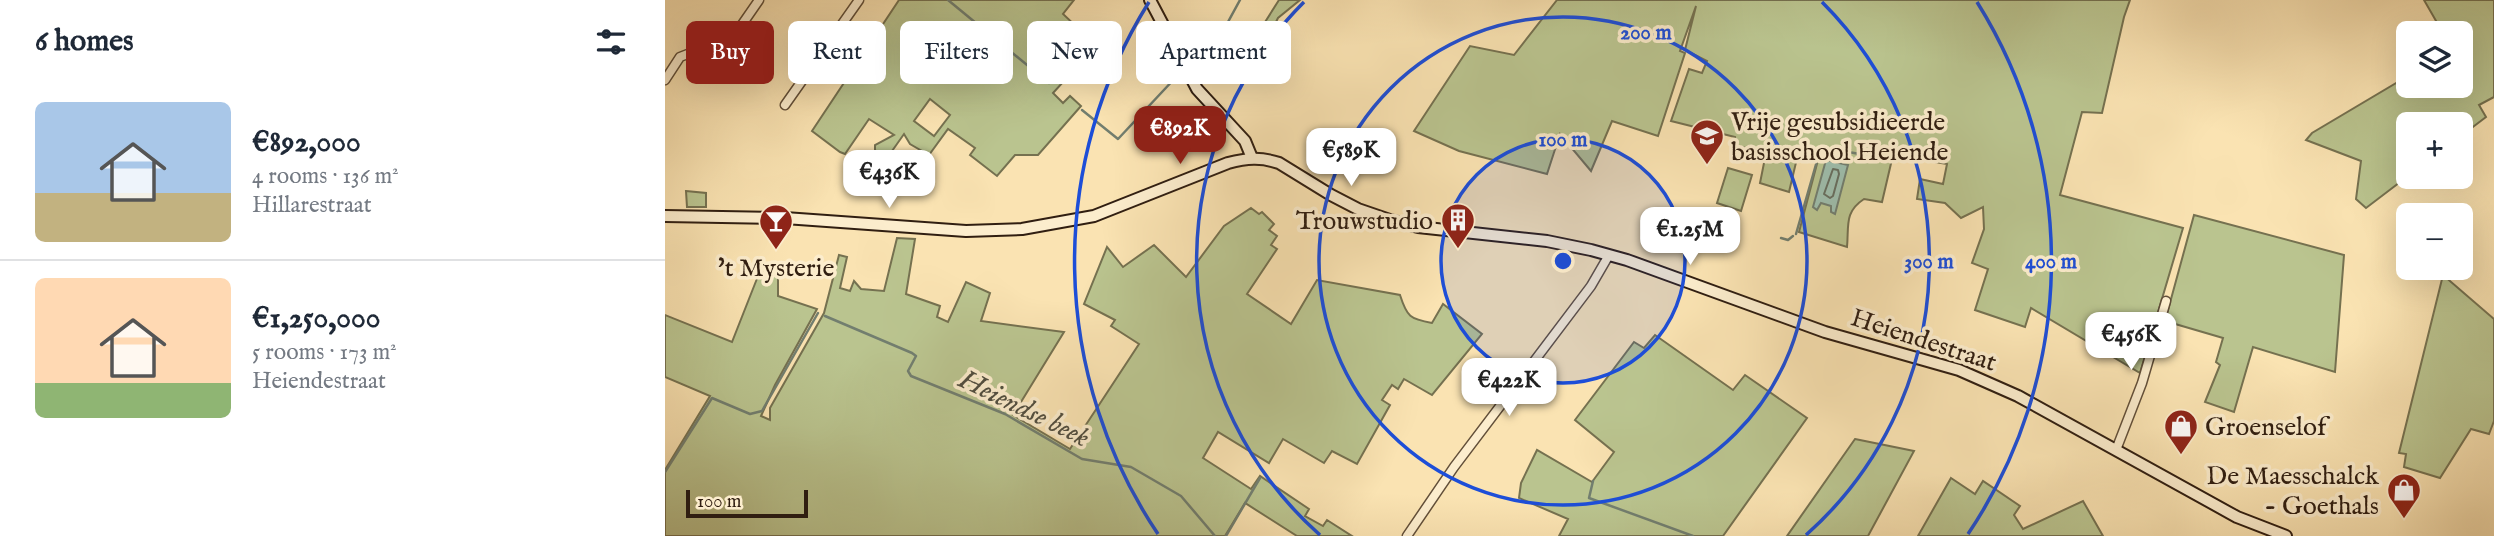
<!DOCTYPE html>
<meta charset="utf-8">
<style>
body{margin:0;font-family:"IM FELL English",serif;background:#f6f6f7;color:#1f2937;height:100vh;display:flex;flex-direction:column;font-size:26px;white-space:nowrap}
*{box-sizing:border-box;margin:0}
p{font-size:23px;color:#747a83}
.icon{flex:none;width:38px;height:38px;fill:none;stroke:currentColor;stroke-width:2;stroke-linecap:round;stroke-linejoin:round}
.map{position:relative;flex:1;overflow:hidden}
.side{display:flex;flex-direction:column;background:#fff;width:665px}
.side>*{flex:none}
.guide{position:absolute;left:21px;top:21px;width:665px;height:63px;display:flex;gap:14px}
.buttons{position:absolute;left:1731px;top:21px;display:grid;gap:14px}
.buttons a{display:grid;place-items:center;width:77px;height:77px;border-radius:10px;background:#fff;box-shadow:0 7px 28px #0002;font-size:35px}
.scale{position:absolute;left:21px;bottom:18px;width:122px;box-sizing:border-box;padding-left:7px;border:4px solid #301e11;border-top:0;font-size:19px;line-height:24px;white-space:nowrap;color:#301e11;-webkit-text-stroke:5px #fcedcd;paint-order:stroke}
.price{position:absolute;translate:-50% -60px;padding:0 16px;border-radius:14px;background:#fff;color:#222;font-size:23px;line-height:46px;filter:drop-shadow(0 2px 4px #0008)}
.price::after{content:'';position:absolute;left:50%;top:42px;width:21px;height:16px;margin-left:-10px;background:inherit;clip-path:polygon(0 0,100% 0,50% 100%)}
.price.active{background:#8f2418;color:#fff}
ul{padding:0;list-style:none}
li{display:flex;align-items:center;gap:21px;height:175px;padding:0 35px}
li+li{border-top:2px solid #e0e1e3}
li span{display:grid;place-items:center;flex:none;width:196px;height:140px;border-radius:10px;color:#555}
li>.icon{margin-inline-start:auto}
span .icon{width:84px;height:84px;fill:#fffc;stroke-width:1}
li b{font-size:30px}
h2{display:flex;justify-content:space-between;align-items:center;height:84px;padding:0 35px;font-size:30px}
.pill{padding:0 24px;border-radius:10px;background:#fff;box-shadow:0 7px 28px #0002;font-size:24px;line-height:63px}
.pill.active{background:#8f2418;color:#fff}
main{display:flex;flex:1;min-height:0}
.map>svg:first-child{display:block}
.green{fill:#bac48f;stroke:#757150;stroke-width:2;fill-rule:evenodd}
.water{fill:#9ebead;stroke:#727e6f;stroke-width:2}
.lines{fill:none;stroke-linecap:round;stroke-linejoin:round}
.shore{stroke:#676e5f;stroke-width:2}
.stream{stroke:#727e6f;stroke-width:2.5}
.street-casing{stroke:#624f39;stroke-width:11}
.secondary-casing{stroke:#301e11;stroke-width:14}
.street{stroke:#fcedcd;stroke-width:8}
.secondary{stroke:#fcedcd;stroke-width:10}
.ring{fill:none;stroke:#1d4ed8;stroke-width:3.5}
.labels{text-anchor:middle;stroke-width:7;stroke-linejoin:round;paint-order:stroke}
.poi-label{font-size:26px;fill:#301e11;stroke:#fcedcd;text-anchor:start}
.street-label{font-size:26px;fill:#301e11;stroke:#fcedcd}
.water-label{font-size:28px;font-style:italic;fill:#514e40;stroke:#fcedcd}
.centre{fill:#1d4ed8;stroke:#fcedcd;stroke-width:3.5}
.ring-label{font-size:21px;text-anchor:middle;font-weight:bold;fill:#1d4ed8;stroke:#fcedcd;stroke-width:7;stroke-linejoin:round;paint-order:stroke}
</style>
<main>
<section class="side">
<h2>6 homes<svg class="icon" aria-label="filters" viewBox="0 0 24 24"><path d="M4 7h16M4 17h16"/><circle cx="9" cy="7" r="2"/><circle cx="15" cy="17" r="2"/></svg></h2>
<ul>
<li><span style="background:linear-gradient(#a9c7e8 65%,#c2b280 0)"><svg class="icon" aria-label="home" viewBox="0 0 24 24"><path d="M3 11l9-7 9 7M6 9v11h12V9"/></svg></span><div><b>€892,000</b><p>4 rooms · 136 m²</p><p>Hillarestraat</p></div></li>
<li><span style="background:linear-gradient(#ffd9b3 75%,#8fb573 0)"><svg class="icon" aria-label="home" viewBox="0 0 24 24"><path d="M3 11l9-7 9 7M6 9v11h12V9"/></svg></span><div><b>€1,250,000</b><p>5 rooms · 173 m²</p><p>Heiendestraat</p></div></li>
</ul>
</section>
<div class="map">
<svg width="1829" height="536" viewBox="0 0 1829 536">
<rect width="100%" height="100%" fill="#fae3b2"/>
<filter id="stains"><feTurbulence type="fractalNoise" baseFrequency=".00286" numOctaves="4"/><feColorMatrix values="0 0 0 0 .2 0 0 0 0 .09 0 0 0 0 .02 0 0 0 .5 -.17"/></filter>
<radialGradient id="worn" r=".72"><stop offset=".6" stop-color="#630" stop-opacity="0"/><stop offset="1" stop-color="#630" stop-opacity=".3"/></radialGradient>
<g class="green">
<path d="M234,0H409L398,14L417,32L423,27L430,32L403,60L410,69L388,93L398,103L405,96L416,106L373,155H350L332,176L305,155L310,148L283,129L264,155L245,144L239,134L220,161L210,150V145L229,135L204,119L180,154L175,152L147,131ZM265,99L285,115L269,136L249,121Z"/>
<polygon points="614,0 635,0 613,18 604,36 595,30"/>
<path d="M892,0H1465L1459,17L1437,113L1417,112L1395,195L1518,228L1475,373L1366,308L1360,327L1310,310L1323,269L1307,263L1319,229L1318,207L1296,218L1280,203L1252,199L1255,179L1278,184L1282,164L1228,155L1217,202L1199,199C1179,212 1184,226 1182,247L1134,232L1153,160L1133,154L1124,192L1095,183L1101,153L1069,145L1070,137L1006,121L1024,69L1037,73L1042,61L1020,50L1031,6L1015,51L1020,53L993,136L947,121L926,171L895,134L882,174L794,151L749,131L805,46L849,55Z"/>
<polygon points="1759,0 1829,0 1829,97 1814,105 1821,117 1796,136 1796,124 1743,124 1743,176 1701,208 1691,199 1696,161 1641,140 1647,133 1743,76 1743,86 1796,86 1796,33 1778,33"/>
<polygon points="1063,168 1087,175 1076,211 1052,203"/>
<polygon points="21,191 41,193 41,207 22,207"/>
<path d="M586,208L594,214L597,212L609,224L604,230L612,236L606,245L612,249L582,294L626,324L652,280L735,295C742,317 745,319 767,323L778,304L817,334L767,395L739,379L733,389L727,385L717,400L725,405L692,464L667,451L659,463L618,439L604,463L553,432L538,458L586,489L595,476L644,509L640,516L658,526L662,520L687,536H632L580,503L560,536H0V470L45,396L0,377V315L67,342L95,271L113,274V296L152,309L110,385L96,416L105,420V408L159,313L174,255L182,257L175,288L185,291L189,281L196,289L219,291L232,238L250,239L241,294L275,306L272,317L283,322L301,282L325,293L316,321L399,332L348,415L405,449L474,344L446,326L450,320L419,304L442,247L458,267L489,245L521,277L559,226Z"/>
<polygon points="1529,215 1679,255 1670,372 1588,347 1569,412 1540,402 1555,365 1551,362 1558,338 1500,321"/>
<polygon points="1778,275 1829,319 1829,421 1824,434 1806,429 1775,478 1739,467 1741,454 1734,453"/>
<polygon points="990,335 1068,390 1080,375 1142,418 1058,536 894,536 903,519 854,498 856,483 872,450 927,482 949,452 910,420 969,342 979,348"/>
<polygon points="1190,439 1249,451 1203,536 1122,536"/>
<polygon points="1286,478 1310,494 1318,481 1355,506 1349,515 1358,529 1418,501 1438,536 1253,536"/>
</g>
<polygon class="water" points="1161,160 1183,165 1170,214 1166,212 1166,206 1156,203 1152,210 1148,207"/>
<g class="lines">
<polygon class="shore" points="1168,169 1173,170 1174,174 1168,196 1165,198 1159,194"/>
<g class="stream">
<polyline points="283,0 384,83"/>
<polyline points="533,77 575,0"/>
<polyline points="417,110 453,139 512,76"/>
<polyline points="1167,149 1200,155"/>
<polyline points="1131,234 1154,154"/>
<polyline points="1116,238 1123,240 1128,236"/>
<polyline points="160,316 247,353 251,356 243,371 246,376 340,414 417,459 466,467 516,496 550,536"/>
<polyline points="0,472 47,398 85,414 97,411 153,313"/>
<polyline points="928,481 924,498 1028,536"/>
<polyline points="561,536 595,478"/>
</g>
<g class="street-casing">
<g id="street">
<polyline points="0,80 15,57 61,39 76,26 94,0"/>
<polyline points="120,105 194,0"/>
<polyline points="1451,450 1477,383 1501,301"/>
<polyline points="742,536 789,467 926,286 944,255"/>
</g>
</g>
<g class="secondary-casing">
<g id="secondary">
<polyline points="485,0 532,89 580,141 587,158"/>
<path d="M0,216L120,218L301,231L357,229L429,216L563,163C582,158 596,157 614,163L666,195L693,209L725,220L753,227L882,241L926,250L962,260L1160,332L1294,370L1353,396L1572,517L1621,536"/>
</g>
</g>
<use href="#street" class="street"/>
<use href="#secondary" class="secondary"/>
</g>
<circle cx="898" cy="261" r="122" fill="#1d4ed8" fill-opacity=".12"/>
<g class="ring">
<circle cx="898" cy="261" r="122"/>
<circle cx="898" cy="261" r="244"/>
<path d="M655 535A366 366 0 0 1 639 2M1157 2A366 366 0 0 1 1141 535"/>
<path d="M493 534A488 488 0 0 1 484 2M1312 2A488 488 0 0 1 1303 534"/>
</g>
<defs>
<g id="school-pin" transform="scale(1.75)"><path d="M0 17L-7.5 6A9.5 9.5 0 1 1 7.5 6Z" fill="#8f2418" stroke="#fcedcd"/><path d="M0-5L7-2L0 1L-7-2ZM-4 1L0 2.5L4 1V4Q0 6-4 4Z" fill="#fff"/></g>
<g id="building-pin" transform="scale(1.75)"><path d="M0 17L-7.5 6A9.5 9.5 0 1 1 7.5 6Z" fill="#8f2418" stroke="#fcedcd"/><path d="M-4-6H4V6H1V3H-1V6H-4ZM-2.5-4.3h1.7v1.8h-1.7ZM.8-4.3h1.7v1.8H.8ZM-2.5-1h1.7V.8h-1.7ZM.8-1h1.7V.8H.8Z" fill="#fff"/></g>
<g id="bar-pin" transform="scale(1.75)"><path d="M0 17L-7.5 6A9.5 9.5 0 1 1 7.5 6Z" fill="#8f2418" stroke="#fcedcd"/><path d="M-6-5H6L.8 .8V4.5H3.5V6h-7V4.5H-.8V.8Z" fill="#fff"/></g>
<g id="shop-pin" transform="scale(1.75)"><path d="M0 17L-7.5 6A9.5 9.5 0 1 1 7.5 6Z" fill="#8f2418" stroke="#fcedcd"/><path d="M-5-2.5h2.3a2.7 3.5 0 0 1 5.4 0H5L5.5 6h-11ZM-1.5-2.5h3a1.5 2.3 0 0 0-3 0Z" fill="#fff"/></g>
</defs>
<g fill-rule="evenodd">
<use href="#school-pin" x="1042" y="136"/>
<use href="#building-pin" x="793" y="220"/>
<use href="#bar-pin" x="111" y="221"/>
<use href="#shop-pin" x="1516" y="426"/>
<use href="#shop-pin" x="1739" y="490"/>
</g>
<g class="labels">
<g class="poi-label">
<text x="1066" y="130">Vrije gesubsidieerde<tspan x="1066" dy="30">basisschool Heiende</tspan></text>
<text x="768" y="229" text-anchor="end">Trouwstudio</text>
<text x="111" y="276" text-anchor="middle">'t Mysterie</text>
<text x="1540" y="435">Groenselof</text>
<text x="1714" y="484" text-anchor="end">De Maesschalck<tspan x="1714" dy="30">- Goethals</tspan></text>
</g>
<g class="street-label">
<text transform="translate(1259 339) rotate(18)" y="9">Heiendestraat</text>
</g>
<g class="water-label">
<text transform="translate(360 407) rotate(26)" y="10">Heiendse beek</text>
</g>
</g>
<circle cx="898" cy="261" r="10" class="centre"/>
<g class="ring-label">
<text x="981" y="39">200 m</text>
<text x="898" y="146">100 m</text>
<text x="1264" y="268">300 m</text>
<text x="1386" y="268">400 m</text>
</g>
<rect width="100%" height="100%" filter="url(#stains)"/>
<rect width="100%" height="100%" fill="url(#worn)"/>
</svg>
<div class="buttons">
<a><svg class="icon" aria-label="layers" viewBox="0 0 24 24"><path d="M12 4l9 5-9 5-9-5zM3 14l9 5 9-5"/></svg></a>
<a>+</a>
<a>−</a>
</div>
<div class="scale">100 m</div>
<b class="price active" style="left:515px;top:166px">€892K</b>
<b class="price" style="left:686px;top:188px">€589K</b>
<b class="price" style="left:224px;top:210px">€436K</b>
<b class="price" style="left:1025px;top:267px">€1.25M</b>
<b class="price" style="left:1466px;top:372px">€456K</b>
<b class="price" style="left:844px;top:418px">€422K</b>
<div class="guide">
<a class="pill active">Buy</a>
<a class="pill">Rent</a>
<a class="pill">Filters</a>
<a class="pill">New</a>
<a class="pill">Apartment</a>
</div>
</div>
</main>
